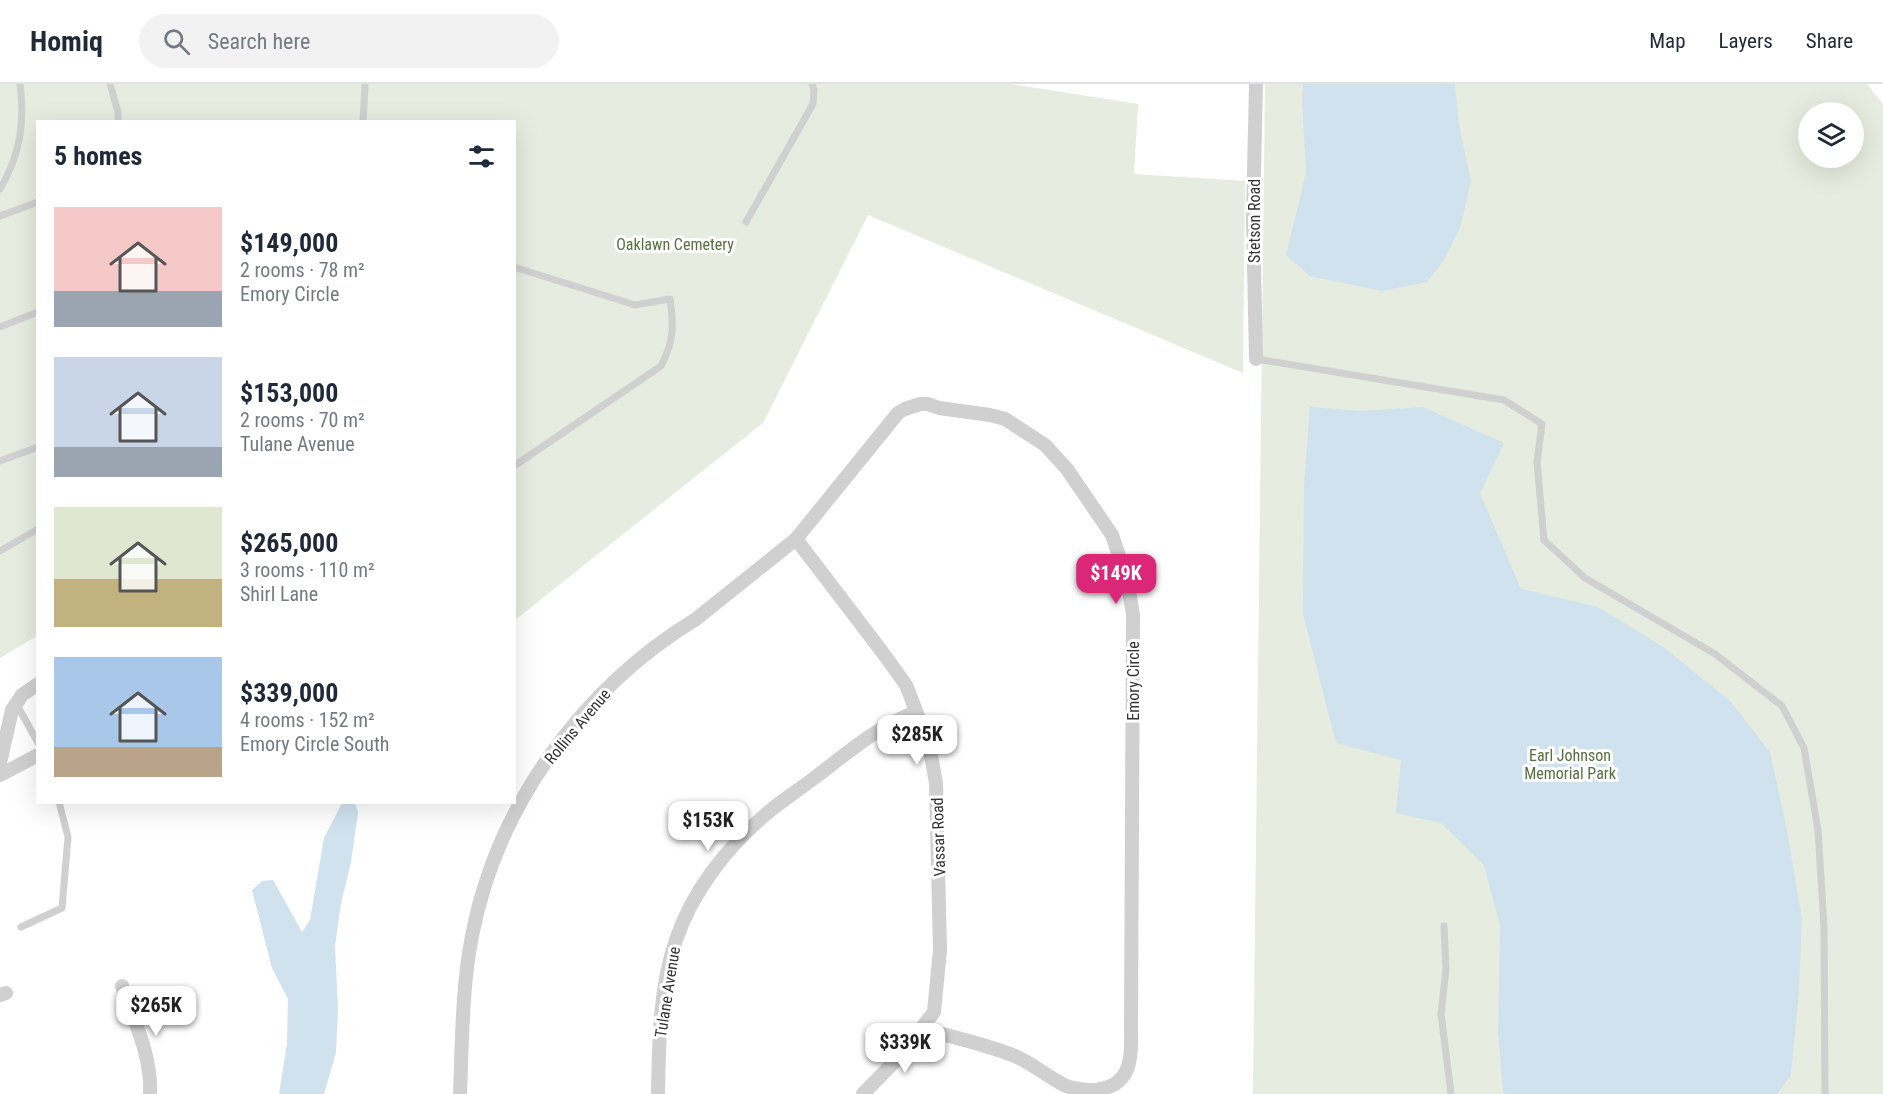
<!DOCTYPE html>
<meta charset="utf-8">
<style>
body{margin:0;font-family:"Roboto Condensed",sans-serif;background:#f2f2f3;color:#1f2937;height:100vh;display:flex;flex-direction:column;font-size:22px;white-space:nowrap}
*{box-sizing:border-box;margin:0}
p{font-size:20px;color:#747a83}
.icon{flex:none;width:33px;height:33px;fill:none;stroke:currentColor;stroke-width:2;stroke-linecap:round;stroke-linejoin:round}
.map{position:relative;flex:1;overflow:hidden}
.panel{position:absolute;left:36px;top:36px;width:480px;height:684px;display:flex;flex-direction:column;background:#fff;border-radius:0px;box-shadow:0 6px 24px #0002}
.panel>*{flex:none}
.controls{position:absolute;left:1798px;top:18px;display:grid;gap:12px}
.controls a{display:grid;place-items:center;width:66px;height:66px;border-radius:50%;background:#fff;box-shadow:0 6px 24px #0002;font-size:30px}
.price{position:absolute;translate:-50% -51px;padding:0 14px;border-radius:12px;background:#fff;color:#222;font-size:20px;line-height:39px;filter:drop-shadow(0 2px 3px #0008)}
.price::after{content:'';position:absolute;left:50%;top:36px;width:18px;height:14px;margin-left:-9px;background:inherit;clip-path:polygon(0 0,100% 0,50% 100%)}
.price.current{background:#db2777;color:#fff}
ul{padding:0;list-style:none}
li{display:flex;align-items:center;gap:18px;height:150px;padding:0 18px}
li span{display:grid;place-items:center;flex:none;width:168px;height:120px;border-radius:0px;color:#555}
li>.icon{margin-inline-start:auto}
span .icon{width:72px;height:72px;fill:#fffc;stroke-width:1}
li b{font-size:26px}
h2{display:flex;justify-content:space-between;align-items:center;height:72px;padding:0 18px;font-size:26px}
header{display:flex;align-items:center;gap:36px;box-sizing:border-box;height:84px;padding:0 30px;background:#fff;border-bottom:2px solid #e0e1e3}
header strong{font-size:28px}
nav{display:flex;gap:33px;margin-inline-start:auto;font-size:21px}
.search{width:420px;height:54px;background:#f2f2f3;display:flex;align-items:center;gap:15px;box-sizing:border-box;padding:0 21px;border-radius:33px;color:#747a83;font-size:22px}
.map>svg:first-child{display:block}
.green{fill:#e6ecdf;fill-rule:evenodd}
.water{fill:#cfe2ee}
.lines{fill:none;stroke-linecap:round;stroke-linejoin:round}
.service{stroke:#d0d0d0;stroke-width:7}
.minor{stroke:#d0d0d0;stroke-width:14}
.labels{text-anchor:middle;stroke-width:6;stroke-linejoin:round;paint-order:stroke}
.street-label{font-size:16px;fill:#333;stroke:#fff}
.park-label{font-size:16px;fill:#56703f;stroke:#fff}
</style>
<header>
<strong>Homiq</strong>
<div class="search"><svg class="icon" aria-label="search" viewBox="0 0 24 24"><circle cx="10" cy="10" r="6"/><path d="M15 15l6 6"/></svg>Search here</div>
<nav><a>Map</a><a>Layers</a><a>Share</a></nav>
</header>
<div class="map">
<svg width="1883" height="1010" viewBox="0 0 1883 1010">
<rect width="100%" height="100%" fill="#fff"/>
<g class="green">
<polygon points="0,0 1011,0 1138,20 1134,90 1245,97 1243,289 868,131 763,339 515,536 514,38 38,38 37,552 0,574"/>
<path d="M1265,0H1867L1883,20V1010H1253ZM1809,28H1854V74H1809Z"/>
</g>
<g class="water">
<polygon points="1303,0 1455,0 1459,41 1471,97 1460,144 1444,176 1427,198 1382,207 1310,192 1286,171 1306,89 1302,15"/>
<polygon points="1310,323 1362,327 1423,323 1504,359 1480,409 1521,505 1598,523 1665,564 1730,617 1770,668 1787,746 1802,835 1799,907 1791,991 1777,1010 1505,1010 1503,1007 1498,947 1500,842 1484,781 1441,739 1396,729 1401,676 1336,659 1303,530 1304,401"/>
<polygon points="342,719 355,719 358,728 351,778 341,819 335,862 338,925 336,968 324,1010 279,1010 287,960 288,915 272,884 252,806 262,797 273,796 302,848 310,836 324,754"/>
</g>
<g class="lines">
<g class="service">
<polyline points="110,0 118,28 118,38"/>
<polyline points="363,38 365,0"/>
<path d="M0,105C20,71 25,39 20,0"/>
<polyline points="0,132 38,118"/>
<polyline points="746,138 813,20 814,6 812,0"/>
<path d="M514,183L635,221L670,215C674,243 674,257 661,282L514,382"/>
<polyline points="0,243 38,228"/>
<polyline points="1256,275 1504,316 1542,340 1537,378 1544,456 1585,494 1715,570 1782,622 1804,664 1818,746 1824,843 1825,1010"/>
<polyline points="0,377 38,363"/>
<polyline points="0,467 38,445"/>
<polyline points="16,619 38,659"/>
<polyline points="1444,842 1446,885 1441,930 1451,1010"/>
<polyline points="21,843 62,824 68,753 59,718"/>
</g>
<g class="minor">
<polyline points="1256,0 1253,133 1256,275"/>
<polyline points="796,455 883,569 906,601 929,660 936,699 940,866 934,928 901,971 863,1010"/>
<polyline points="0,679 12,626 22,611 38,600"/>
<polyline points="0,691 38,671"/>
<path d="M122,902C134,936 152,973 150,1010"/>
<polyline points="0,911 6,909"/>
<path d="M460,1010C462,958 462,903 472,852C497,721 583,604 696,535L796,455L898,329L905,325L920,320H928L939,324L990,331L1005,335L1045,361L1067,385L1112,451L1127,495L1133,531L1131,942C1131,954 1132,967 1129,979C1122,1008 1091,1010 1066,1002C1048,993 1033,980 1015,972C985,960 953,953 922,945"/>
<path d="M658,1010C659,959 659,905 676,856C692,808 727,763 765,731C780,718 797,707 813,695C846,670 876,643 916,628"/>
</g>
</g>
<g class="labels">
<g class="street-label">
<text transform="translate(1254 137) rotate(-90)" y="6">Stetson Road</text>
<text transform="translate(1133 597) rotate(-90)" y="6">Emory Circle</text>
<text transform="translate(577 642) rotate(-50)" y="6">Rollins Avenue</text>
<text transform="translate(938 753) rotate(-92)" y="6">Vassar Road</text>
<text transform="translate(667 908) rotate(-81)" y="6">Tulane Avenue</text>
</g>
<g class="park-label">
<text x="675" y="166">Oaklawn Cemetery</text>
<text x="1570" y="677">Earl Johnson<tspan x="1570" dy="18">Memorial Park</tspan></text>
</g>
</g>
</svg>
<div class="controls">
<a><svg class="icon" aria-label="layers" viewBox="0 0 24 24"><path d="M12 4l9 5-9 5-9-5zM3 14l9 5 9-5"/></svg></a>
</div>
<b class="price current" style="left:1116px;top:521px">$149K</b>
<b class="price" style="left:917px;top:682px">$285K</b>
<b class="price" style="left:708px;top:768px">$153K</b>
<b class="price" style="left:156px;top:953px">$265K</b>
<b class="price" style="left:905px;top:990px">$339K</b>
<section class="panel">
<h2>5 homes<svg class="icon" aria-label="filters" viewBox="0 0 24 24"><path d="M4 7h16M4 17h16"/><circle cx="9" cy="7" r="2"/><circle cx="15" cy="17" r="2"/></svg></h2>
<ul>
<li><span style="background:linear-gradient(#f6c9c9 70%,#9aa5b1 0)"><svg class="icon" aria-label="home" viewBox="0 0 24 24"><path d="M3 11l9-7 9 7M6 9v11h12V9"/></svg></span><div><b>$149,000</b><p>2 rooms · 78 m²</p><p>Emory Circle</p></div></li>
<li><span style="background:linear-gradient(#c9d6e8 75%,#9aa5b1 0)"><svg class="icon" aria-label="home" viewBox="0 0 24 24"><path d="M3 11l9-7 9 7M6 9v11h12V9"/></svg></span><div><b>$153,000</b><p>2 rooms · 70 m²</p><p>Tulane Avenue</p></div></li>
<li><span style="background:linear-gradient(#dfe7d0 60%,#c2b280 0)"><svg class="icon" aria-label="home" viewBox="0 0 24 24"><path d="M3 11l9-7 9 7M6 9v11h12V9"/></svg></span><div><b>$265,000</b><p>3 rooms · 110 m²</p><p>Shirl Lane</p></div></li>
<li><span style="background:linear-gradient(#a9c7e8 75%,#b9a48a 0)"><svg class="icon" aria-label="home" viewBox="0 0 24 24"><path d="M3 11l9-7 9 7M6 9v11h12V9"/></svg></span><div><b>$339,000</b><p>4 rooms · 152 m²</p><p>Emory Circle South</p></div></li>
</ul>
</section>
</div>
